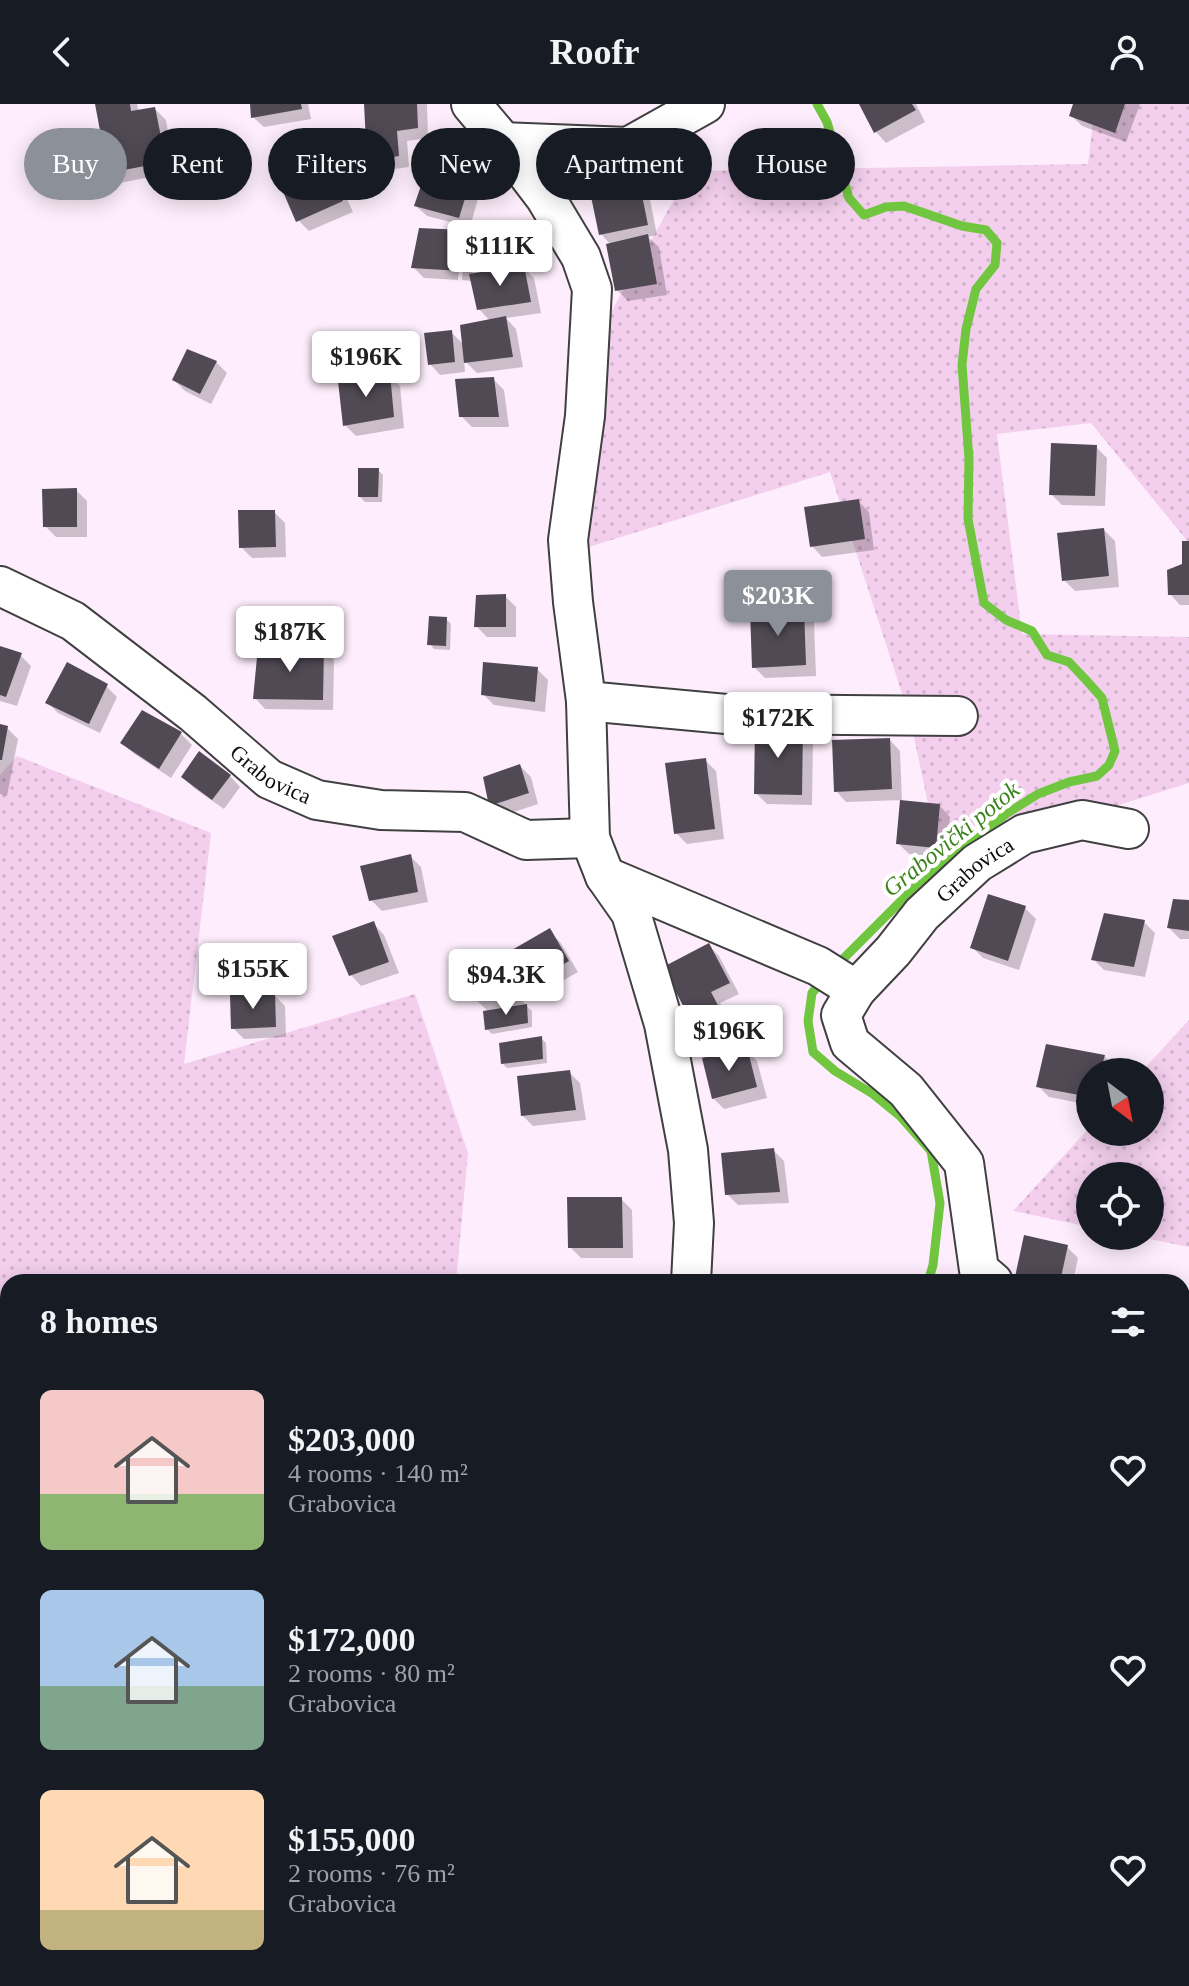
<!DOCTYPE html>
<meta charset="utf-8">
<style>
body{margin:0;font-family:Georgia,serif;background:#20242c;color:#f1f3f6;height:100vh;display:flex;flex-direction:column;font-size:30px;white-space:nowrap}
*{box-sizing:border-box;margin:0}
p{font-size:26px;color:#9ea1a6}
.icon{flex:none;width:44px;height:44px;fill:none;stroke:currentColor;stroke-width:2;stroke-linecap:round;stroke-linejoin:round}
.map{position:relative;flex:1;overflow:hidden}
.side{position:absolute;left:0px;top:1170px;width:1190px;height:712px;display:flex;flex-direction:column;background:#171b24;border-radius:24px 24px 0 0;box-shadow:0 4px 20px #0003}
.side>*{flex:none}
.banner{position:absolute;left:24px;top:24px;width:1142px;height:72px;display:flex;gap:16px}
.needle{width:52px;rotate:148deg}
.tools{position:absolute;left:1076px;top:954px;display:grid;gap:16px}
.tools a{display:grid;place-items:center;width:88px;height:88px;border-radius:50%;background:#171b24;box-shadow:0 4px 20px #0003;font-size:40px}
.price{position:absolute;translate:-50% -68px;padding:0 18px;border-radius:8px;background:#fff;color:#222;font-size:26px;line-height:52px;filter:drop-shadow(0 2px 4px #0008)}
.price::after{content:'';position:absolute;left:50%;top:48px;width:24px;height:18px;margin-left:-12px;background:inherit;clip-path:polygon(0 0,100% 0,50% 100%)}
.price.on{background:#8c9099;color:#fff}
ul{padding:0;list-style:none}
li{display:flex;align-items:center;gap:24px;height:200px;padding:0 40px}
li span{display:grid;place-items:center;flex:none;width:224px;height:160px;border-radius:12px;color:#555}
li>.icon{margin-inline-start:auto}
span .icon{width:96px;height:96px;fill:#fffc;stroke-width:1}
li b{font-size:34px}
h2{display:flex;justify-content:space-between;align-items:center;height:96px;padding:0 40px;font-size:34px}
.tag{padding:0 28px;border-radius:36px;background:#171b24;box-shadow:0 4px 20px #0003;font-size:28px;line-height:72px}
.tag.on{background:#8c9099;color:#fff}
header{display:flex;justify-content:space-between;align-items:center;height:104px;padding:0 40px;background:#171b24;font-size:36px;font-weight:700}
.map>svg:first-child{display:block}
.farmland{fill:url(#farmland-dots)}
.shadow{fill:#0003}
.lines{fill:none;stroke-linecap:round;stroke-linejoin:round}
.stream{stroke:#71c640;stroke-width:9}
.building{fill:#514a55}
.minor-casing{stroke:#404040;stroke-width:42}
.minor{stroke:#fff;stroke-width:38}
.labels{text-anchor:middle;stroke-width:8;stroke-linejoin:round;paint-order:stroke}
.street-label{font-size:22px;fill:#0d0d0d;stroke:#fff}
.water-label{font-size:24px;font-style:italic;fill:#3d841b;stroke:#fff}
</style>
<header><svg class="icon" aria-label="back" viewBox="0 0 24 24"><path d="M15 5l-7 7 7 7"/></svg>Roofr<svg class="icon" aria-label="person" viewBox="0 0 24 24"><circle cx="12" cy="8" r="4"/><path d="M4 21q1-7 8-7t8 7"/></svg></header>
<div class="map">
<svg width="1189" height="1882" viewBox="0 0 1189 1882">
<defs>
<pattern id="farmland-dots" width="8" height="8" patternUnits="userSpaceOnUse" patternTransform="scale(2)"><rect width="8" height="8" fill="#f3cfed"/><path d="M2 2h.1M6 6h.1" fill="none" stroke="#cfb1ca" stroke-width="1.8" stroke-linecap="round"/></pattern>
</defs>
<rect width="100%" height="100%" fill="#feeefd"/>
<g class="farmland">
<polygon points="1095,0 1189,0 1189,439 1091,319 997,330 1022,530 1189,533 1189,679 940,757 910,614 830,368 576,447 588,249 690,67 1088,60"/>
<polygon points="17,652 211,729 184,960 415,890 468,1049 456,1178 8,1178 8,1292 0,1289 0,671"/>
<polygon points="1189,916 1189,1143 1135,1132 1150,1132 1150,1072 1090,1072 1090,1123 1013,1107 1090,1023 1090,1028 1150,1028 1150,968 1141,968"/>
<polygon points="1189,1440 1189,1882 1154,1882 1155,1874 1182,1874 1182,1442"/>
<polygon points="8,1741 8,1874 30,1874 27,1882 0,1882 0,1745"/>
</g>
<g class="shadow">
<polygon points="97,0 137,0 139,8 155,5 166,16 175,68 120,79 110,68"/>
<polygon points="252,0 308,0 311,15 264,23 253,13"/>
<polygon points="366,0 427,0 428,34 407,37 409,63 380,67 369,57"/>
<polygon points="861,0 916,0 925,18 886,39 876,28"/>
<polygon points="1075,0 1140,0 1126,38 1082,22 1071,11"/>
<polygon points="324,58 335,69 353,108 309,127 298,116"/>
<polygon points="473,66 483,77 470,123 427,112 416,102"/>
<polygon points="636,70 647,81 657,131 648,133 659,143 667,191 628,197 617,186 611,141 601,130"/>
<polygon points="464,128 475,139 472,172 523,163 534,174 541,209 506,214 516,225 523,263 477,269 464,256 465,268 440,271 430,260 451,228 464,241 490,217 479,205 472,177 462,176 466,136 462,136 458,176 424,174 413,163"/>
<polygon points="216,258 227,269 211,300 185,287 174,276"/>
<polygon points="390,271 400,282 404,324 356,332 345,321"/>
<polygon points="493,275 504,286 509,323 472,323 461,312"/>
<polygon points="1096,343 1107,354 1105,402 1062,401 1051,390"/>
<polygon points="378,366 383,371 382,398 365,398 360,393"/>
<polygon points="76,386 87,397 87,433 56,433 45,422"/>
<polygon points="858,397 869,408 874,446 822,453 812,442"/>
<polygon points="274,408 285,419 286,453 252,454 241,443"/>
<polygon points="1104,426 1115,437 1119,483 1075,487 1064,476"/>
<polygon points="1189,439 1189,501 1180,501 1170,490 1184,461"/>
<polygon points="505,492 516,503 516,533 487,533 476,522"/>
<polygon points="803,506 814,517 816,572 765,574 754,563"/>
<polygon points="446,515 451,520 450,546 434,545 430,540"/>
<polygon points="0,544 20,551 31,562 17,602 0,597"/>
<polygon points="323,545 334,556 333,606 265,605 255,594"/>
<polygon points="537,565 548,576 545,608 494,601 483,590"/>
<polygon points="106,582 117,593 100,629 58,609 47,598"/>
<polygon points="142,608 181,630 192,641 171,674 133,649 122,639"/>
<polygon points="0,622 7,624 18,635 7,692 0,690"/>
<polygon points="802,625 813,636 812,701 767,700 756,689"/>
<polygon points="890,636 900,647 902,698 940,702 950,713 946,753 909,750 898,739 902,696 846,698 836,687"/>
<polygon points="705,656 716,667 724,735 687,740 676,729"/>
<polygon points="520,662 531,673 538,700 502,712 491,701"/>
<polygon points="230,672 240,683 224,705 194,684 183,673"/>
<polygon points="410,752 421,763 428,798 382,807 371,796"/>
<polygon points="1189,798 1189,835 1180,835 1169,824"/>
<polygon points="1025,804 1036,815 1019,866 983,854 972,843"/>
<polygon points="1144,818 1155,829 1145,873 1104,866 1094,856"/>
<polygon points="374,820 384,831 399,869 361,882 351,871"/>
<polygon points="549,827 560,838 578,868 536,892 526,881"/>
<polygon points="709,842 719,852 739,890 720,899 731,920 707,933 696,922 666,864"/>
<polygon points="495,860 506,871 526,902 532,907 532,923 492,930 487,925 489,908 475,895"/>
<polygon points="274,891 285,902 286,933 244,935 233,924"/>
<polygon points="541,934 546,939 547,959 507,964 502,959"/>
<polygon points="746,946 757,957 767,994 724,1005 713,994"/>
<polygon points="1104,952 1115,963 1114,968 1090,968 1090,1001 1049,993 1038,982"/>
<polygon points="569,968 580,979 586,1016 533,1022 522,1011"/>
<polygon points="773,1046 784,1057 789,1099 738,1101 727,1090"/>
<polygon points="621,1095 632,1106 633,1154 581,1154 570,1143"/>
<polygon points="1067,1143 1078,1154 1073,1178 1022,1178 1017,1172"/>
<polygon points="0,1356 8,1358 8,1402 0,1400"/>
<polygon points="135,1874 191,1874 192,1882 135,1882"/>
<polygon points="297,1874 344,1874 343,1882 302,1879"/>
<polygon points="628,1874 682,1874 682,1878 632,1878"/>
<rect x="791" y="1874" width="63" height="8"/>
<polygon points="941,1874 1051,1874 1051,1882 1025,1882 1023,1880 1023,1882 985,1882 978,1875 979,1882 947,1882"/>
</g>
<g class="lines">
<g class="stream">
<polyline points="817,0 827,18 849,94 864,111 886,103 904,102 962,122 986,126 997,139 995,161 976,185 966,225 962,261 969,355 968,415 984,499 1006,516 1032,527 1047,551 1069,558 1086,576 1102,594 1115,647 1109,661 1097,672 1069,678 1038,690 1006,710 915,783 834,864"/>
<polyline points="824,875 812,889 808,917 813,948 835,967 873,990 900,1012 931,1047 940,1099 933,1161 928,1178"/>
<polyline points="572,1874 574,1882"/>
</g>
</g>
<g class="building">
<polygon points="95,0 130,0 131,7 155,3 166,58 108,69"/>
<polygon points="250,0 301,0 302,5 251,14"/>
<polygon points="364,0 417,0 418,24 397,27 399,52 367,57"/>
<polygon points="859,0 912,0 916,6 874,29"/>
<polygon points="1073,0 1125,0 1115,29 1069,12"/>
<polygon points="325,55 343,97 296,118 278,76"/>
<polygon points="430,55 474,65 459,114 414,102"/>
<polygon points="637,67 648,121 599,131 588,78"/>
<polygon points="419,124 465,126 461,167 411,164"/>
<polygon points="648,130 657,180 615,187 606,140"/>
<polygon points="524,161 531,198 477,206 469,170"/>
<polygon points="506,212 513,253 464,259 460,221"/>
<polygon points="452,226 455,258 428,261 424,229"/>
<polygon points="187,245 217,257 200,290 172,276"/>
<polygon points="390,269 394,313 343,322 338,277"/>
<polygon points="494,273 499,313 459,313 455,275"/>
<polygon points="1051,339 1097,341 1095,392 1049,391"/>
<polygon points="358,364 379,364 378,393 358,393"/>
<polygon points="77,384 77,423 43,423 42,385"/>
<polygon points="859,395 865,435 810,443 804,403"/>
<polygon points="238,406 275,406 276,443 239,444"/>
<polygon points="1104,424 1109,472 1062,477 1057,429"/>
<polygon points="1182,437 1189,437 1189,491 1168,491 1167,466 1182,460"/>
<polygon points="506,490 506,523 474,523 476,491"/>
<polygon points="804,504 806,561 752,564 750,506"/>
<polygon points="429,512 447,513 446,542 427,541"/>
<polygon points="0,542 22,549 6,593 0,591"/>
<polygon points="258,543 324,543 323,596 253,595"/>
<polygon points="67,558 108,580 89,620 45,599"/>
<polygon points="483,558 538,563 535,598 481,591"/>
<polygon points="142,606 182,628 159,665 120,639"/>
<polygon points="0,620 8,622 2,656 0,656"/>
<polygon points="755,622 803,623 802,691 754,690"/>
<polygon points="890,634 892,685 834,688 832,636"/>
<polygon points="199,647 231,671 212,696 181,673"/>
<polygon points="706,654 715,725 674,730 665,659"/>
<polygon points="520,660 529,689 489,702 483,673"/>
<polygon points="900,696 940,700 936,744 896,740"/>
<polygon points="411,750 418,788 369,797 360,762"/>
<polygon points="988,790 1026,802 1008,857 970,844"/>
<polygon points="1173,795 1189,796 1189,827 1167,824"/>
<polygon points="1104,809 1145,816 1134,863 1091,856"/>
<polygon points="374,817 389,858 349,872 332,832"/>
<polygon points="550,824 569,857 524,882 505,850"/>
<polygon points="709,839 730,879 711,888 722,909 694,923 663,863"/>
<polygon points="495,858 516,889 474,896 468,871"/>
<polygon points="275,889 276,923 231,925 230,890"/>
<polygon points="527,900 528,919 485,926 483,907"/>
<polygon points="542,932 543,955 501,960 499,939"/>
<polygon points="1046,940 1105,951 1100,968 1090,968 1090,993 1036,983"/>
<polygon points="747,943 757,983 712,995 702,954"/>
<polygon points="570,966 576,1006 521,1012 517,972"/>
<polygon points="774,1044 780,1088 725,1091 721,1049"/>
<polygon points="567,1093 622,1093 623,1144 568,1144"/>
<polygon points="1024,1131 1068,1141 1060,1178 1042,1178 1015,1173"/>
<polygon points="0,1354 8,1356 8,1394 0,1393"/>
<polygon points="133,1874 182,1874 183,1881 133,1882"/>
<polygon points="789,1874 844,1874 845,1882 789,1882"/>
<polygon points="979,1874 1013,1874 1012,1882 978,1878"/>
<rect x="1023" y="1874" width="24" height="8"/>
</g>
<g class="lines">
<g class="minor-casing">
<g id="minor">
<polyline points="471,0 503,38 545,93 581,153 592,185 585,312 568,436 573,498 586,597 590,734 605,772 631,809 664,920 688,1046 694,1119 691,1178"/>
<polyline points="503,38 628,43 705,0"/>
<path id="s1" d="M0,482L73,517L193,609L269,675L317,696L381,706L465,708L526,736L590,734"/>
<polyline points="586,597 726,610 958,612"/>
<polyline points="605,772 818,862 856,886 841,911 850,939 906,986 964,1059 979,1166 993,1178"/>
<path id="s2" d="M856,886L893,847L922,810L977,759L1024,730L1082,716L1129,725"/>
<polyline points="1182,1206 1189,1208"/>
<polyline points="1182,1311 1189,1313"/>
<polyline points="0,1317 8,1320"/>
<polyline points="0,1655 8,1653"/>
<polyline points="83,1874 86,1882"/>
<polyline points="737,1874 738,1882"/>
<polyline points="347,1882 369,1874"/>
</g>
</g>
<use href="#minor" class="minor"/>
</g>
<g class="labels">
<g class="street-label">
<text dy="8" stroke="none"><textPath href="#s1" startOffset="332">Grabovica</textPath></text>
<text dy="8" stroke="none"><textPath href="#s2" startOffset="170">Grabovica</textPath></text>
</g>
<g class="water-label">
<text transform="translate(951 735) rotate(-39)" y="8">Grabovički potok</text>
</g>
</g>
</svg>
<div class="tools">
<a><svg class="needle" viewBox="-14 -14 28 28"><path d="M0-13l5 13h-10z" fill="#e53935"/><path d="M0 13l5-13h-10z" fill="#9ea1a6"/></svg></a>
<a><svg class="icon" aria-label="locate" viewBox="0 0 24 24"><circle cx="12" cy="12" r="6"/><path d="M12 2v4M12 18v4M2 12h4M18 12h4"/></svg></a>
</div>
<b class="price" style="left:500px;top:184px">$111K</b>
<b class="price" style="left:366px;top:295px">$196K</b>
<b class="price on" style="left:778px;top:534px">$203K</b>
<b class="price" style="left:290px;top:570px">$187K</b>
<b class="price" style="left:778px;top:656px">$172K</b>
<b class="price" style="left:253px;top:907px">$155K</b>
<b class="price" style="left:506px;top:913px">$94.3K</b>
<b class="price" style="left:729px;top:969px">$196K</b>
<div class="banner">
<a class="tag on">Buy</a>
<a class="tag">Rent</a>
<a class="tag">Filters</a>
<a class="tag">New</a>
<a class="tag">Apartment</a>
<a class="tag">House</a>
</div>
<section class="side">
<h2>8 homes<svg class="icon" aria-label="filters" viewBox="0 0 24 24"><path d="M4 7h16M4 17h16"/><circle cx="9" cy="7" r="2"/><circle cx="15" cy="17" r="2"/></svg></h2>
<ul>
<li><span style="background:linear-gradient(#f6c9c9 65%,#8fb573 0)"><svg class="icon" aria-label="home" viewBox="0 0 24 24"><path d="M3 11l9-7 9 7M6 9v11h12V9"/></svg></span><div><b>$203,000</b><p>4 rooms · 140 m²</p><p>Grabovica</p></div><svg class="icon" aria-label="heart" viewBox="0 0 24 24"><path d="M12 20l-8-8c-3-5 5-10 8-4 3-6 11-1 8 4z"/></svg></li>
<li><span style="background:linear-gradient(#a9c7e8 60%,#7fa58c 0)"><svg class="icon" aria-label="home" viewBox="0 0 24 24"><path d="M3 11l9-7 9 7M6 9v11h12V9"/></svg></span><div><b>$172,000</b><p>2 rooms · 80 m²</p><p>Grabovica</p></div><svg class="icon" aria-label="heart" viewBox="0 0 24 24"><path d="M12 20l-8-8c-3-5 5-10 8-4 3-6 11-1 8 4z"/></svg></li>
<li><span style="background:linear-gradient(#ffd9b3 75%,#c2b280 0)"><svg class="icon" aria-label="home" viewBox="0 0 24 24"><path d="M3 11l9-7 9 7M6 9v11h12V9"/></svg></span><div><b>$155,000</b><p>2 rooms · 76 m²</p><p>Grabovica</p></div><svg class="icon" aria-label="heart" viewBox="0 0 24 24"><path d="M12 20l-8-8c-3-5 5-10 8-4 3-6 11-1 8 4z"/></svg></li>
</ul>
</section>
</div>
